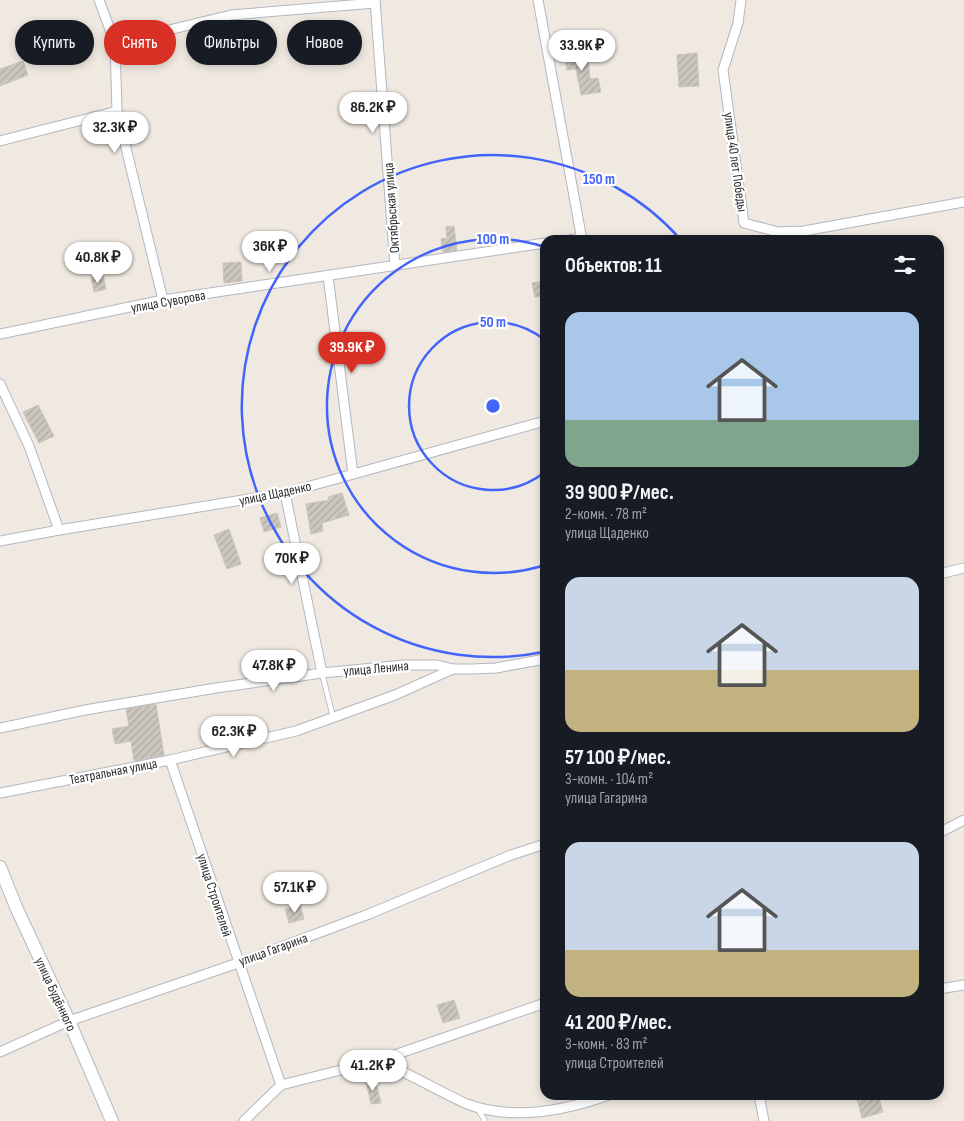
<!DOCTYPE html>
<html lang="ru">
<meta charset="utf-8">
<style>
body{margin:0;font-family:"Sofia Sans Condensed",sans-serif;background:#242831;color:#f1f3f6;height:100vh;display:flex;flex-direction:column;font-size:19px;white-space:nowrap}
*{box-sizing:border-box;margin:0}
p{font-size:16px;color:#9ea1a6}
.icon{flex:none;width:28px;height:28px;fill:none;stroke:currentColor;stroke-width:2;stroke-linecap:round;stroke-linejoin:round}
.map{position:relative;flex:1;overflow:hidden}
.panel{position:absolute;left:540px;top:235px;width:404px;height:865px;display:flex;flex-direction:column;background:#171b24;border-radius:15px;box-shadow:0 2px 8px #0003}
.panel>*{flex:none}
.banner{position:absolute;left:15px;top:20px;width:450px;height:45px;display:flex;gap:10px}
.price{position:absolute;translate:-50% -42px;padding:0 11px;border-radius:18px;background:#fff;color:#222;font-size:16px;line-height:32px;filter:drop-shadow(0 1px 2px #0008)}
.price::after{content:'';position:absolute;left:50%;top:30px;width:15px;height:11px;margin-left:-8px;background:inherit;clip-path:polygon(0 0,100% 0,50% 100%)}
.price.on{background:#d93025;color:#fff}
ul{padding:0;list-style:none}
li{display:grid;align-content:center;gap:10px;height:265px;padding:0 25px}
li span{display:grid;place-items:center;height:155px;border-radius:15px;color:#555}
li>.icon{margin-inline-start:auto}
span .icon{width:90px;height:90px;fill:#fffc;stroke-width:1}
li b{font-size:21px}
h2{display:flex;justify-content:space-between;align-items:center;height:60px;padding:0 25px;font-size:21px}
.pill{padding:0 18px;border-radius:22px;background:#171b24;box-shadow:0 2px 8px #0003;font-size:18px;line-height:45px}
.pill.on{background:#d93025;color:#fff}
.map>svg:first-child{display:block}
.building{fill:url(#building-hatch);stroke:#cbc5ba}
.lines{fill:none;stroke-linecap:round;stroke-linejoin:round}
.lane-casing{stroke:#b4b7c1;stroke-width:6}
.street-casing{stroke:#b4b7c1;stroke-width:11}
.secondary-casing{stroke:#b4b7c1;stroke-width:14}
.lane{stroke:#fff;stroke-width:4.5}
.street{stroke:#fff;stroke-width:9}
.secondary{stroke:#fff;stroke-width:12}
.ring{fill:none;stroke:#4264fb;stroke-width:2.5}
.labels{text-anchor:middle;stroke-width:4.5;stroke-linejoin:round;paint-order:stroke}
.street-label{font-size:14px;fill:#2e2e2e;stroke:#fff}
.centre{fill:#4264fb;stroke:#fff;stroke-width:2.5}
.ring-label{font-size:15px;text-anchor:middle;font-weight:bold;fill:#4264fb;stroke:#fff;stroke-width:4.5;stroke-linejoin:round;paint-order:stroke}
</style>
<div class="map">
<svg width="964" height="1121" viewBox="0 0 964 1121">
<defs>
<pattern id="building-hatch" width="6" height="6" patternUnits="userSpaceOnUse" patternTransform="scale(1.25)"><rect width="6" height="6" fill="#cbc7bf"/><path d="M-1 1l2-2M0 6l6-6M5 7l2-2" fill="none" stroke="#afaba4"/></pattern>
</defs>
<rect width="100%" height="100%" fill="#efe9e1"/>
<g class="building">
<polygon points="582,50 583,56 588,56 590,79 598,78 601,92 581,95 576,69 567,70 565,51"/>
<polygon points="697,53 699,86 679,87 677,55"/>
<polygon points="23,61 28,75 0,86 0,69"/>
<polygon points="454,226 457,250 443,252 441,239 447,238 446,227"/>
<polygon points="241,262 242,281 224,283 223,263"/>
<polygon points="103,275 106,289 94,292 91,278"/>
<polygon points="545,281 545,296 535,297 532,283"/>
<polygon points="38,405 54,436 39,443 23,412"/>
<polygon points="342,493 349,515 322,523 323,531 311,534 306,504 329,500 328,497"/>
<polygon points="277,513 281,527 264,532 260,518"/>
<polygon points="229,529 241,564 227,569 214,535"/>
<polygon points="156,704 164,755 134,761 131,741 115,744 112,729 129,726 126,709"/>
<polygon points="300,904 304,919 289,923 285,909"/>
<polygon points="454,1000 460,1018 443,1023 437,1005"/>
<polygon points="375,1079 381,1103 371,1104 366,1081"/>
<polygon points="856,1095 878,1095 883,1112 862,1118"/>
</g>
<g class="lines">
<g class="lane-casing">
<g id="lane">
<polyline points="322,673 333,717"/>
<polyline points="478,1109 485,1121"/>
</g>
</g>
<g class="street-casing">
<g id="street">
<polyline points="99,0 115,43 117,111 163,300"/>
<polyline points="375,0 395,266"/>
<polyline points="538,0 582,240"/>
<polyline points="741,0 738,23 723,70 744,223 778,232 804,231 964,202"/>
<polyline points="115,43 231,15 375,3"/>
<polyline points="0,141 117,111"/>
<polyline points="568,240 582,238"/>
<polyline points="328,276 353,474"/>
<polyline points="0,334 163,300 545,243"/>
<polyline points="0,384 29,446 59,530"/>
<polyline points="285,493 322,673"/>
<polyline points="0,541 59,530 285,493 545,421"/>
<polyline points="939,574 964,568"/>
<polyline points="0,728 85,710 216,688 322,673 404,665 437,665 453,669 471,669 496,668 545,659"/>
<polyline points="170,760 281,1085"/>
<polyline points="0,793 170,760 296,731 395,695 453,669"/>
<polyline points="939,833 964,820"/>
<polyline points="939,989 964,985"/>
<polyline points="0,1052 69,1021 238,963 369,914 511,855 545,844"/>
<path d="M377,1061C408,1072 436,1090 467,1104C512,1121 564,1111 609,1095"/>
<polyline points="759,1095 764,1121"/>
<polyline points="244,1121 281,1085 377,1061 545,1003"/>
</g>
</g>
<g class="secondary-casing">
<polyline id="secondary" points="0,867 16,907 69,1021 112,1121"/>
</g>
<use href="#lane" class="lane"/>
<use href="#street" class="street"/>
<use href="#secondary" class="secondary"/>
</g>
<g class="ring">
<path d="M545 472A84 84 0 1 1 545 340"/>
<path d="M545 565A167 167 0 1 1 545 247"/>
<path d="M543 652A251 251 0 1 1 681 240"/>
</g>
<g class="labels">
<g class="street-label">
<text transform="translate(736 162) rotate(82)" y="5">улица 40 лет Победы</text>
<text transform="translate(391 208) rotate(-94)" y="5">Октябрьская улица</text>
<text transform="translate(168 301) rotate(-10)" y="5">улица Суворова</text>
<text transform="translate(275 493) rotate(-12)" y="5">улица Щаденко</text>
<text transform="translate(376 668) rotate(-5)" y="5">улица Ленина</text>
<text transform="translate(113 771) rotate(-11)" y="5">Театральная улица</text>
<text transform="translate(215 895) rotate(72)" y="5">улица Строителей</text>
<text transform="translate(273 949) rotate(-20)" y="5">улица Гагарина</text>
<text transform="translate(56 994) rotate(65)" y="5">улица Будённого</text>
</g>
</g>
<circle cx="493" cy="406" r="8" class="centre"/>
<g class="ring-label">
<text x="599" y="184">150 m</text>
<text x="493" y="244">100 m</text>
<text x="493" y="327">50 m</text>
</g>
</svg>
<b class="price" style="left:582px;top:72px">33.9K ₽</b>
<b class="price" style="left:373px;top:134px">86.2K ₽</b>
<b class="price" style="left:115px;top:154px">32.3K ₽</b>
<b class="price" style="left:270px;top:273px">36K ₽</b>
<b class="price" style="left:98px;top:284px">40.8K ₽</b>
<b class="price on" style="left:352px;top:374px">39.9K ₽</b>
<b class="price" style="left:292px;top:585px">70K ₽</b>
<b class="price" style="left:274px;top:692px">47.8K ₽</b>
<b class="price" style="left:234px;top:758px">62.3K ₽</b>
<b class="price" style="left:295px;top:914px">57.1K ₽</b>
<b class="price" style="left:373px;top:1092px">41.2K ₽</b>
<div class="banner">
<a class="pill">Купить</a>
<a class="pill on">Снять</a>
<a class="pill">Фильтры</a>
<a class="pill">Новое</a>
</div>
<section class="panel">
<h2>Объектов: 11<svg class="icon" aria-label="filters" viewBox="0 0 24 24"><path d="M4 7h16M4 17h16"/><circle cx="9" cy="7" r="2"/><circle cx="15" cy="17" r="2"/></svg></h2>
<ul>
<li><span style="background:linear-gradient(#a9c7e8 70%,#7fa58c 0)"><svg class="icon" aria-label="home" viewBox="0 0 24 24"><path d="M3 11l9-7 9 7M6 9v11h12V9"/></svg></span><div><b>39 900 ₽/мес.</b><p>2-комн. · 78 m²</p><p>улица Щаденко</p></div></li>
<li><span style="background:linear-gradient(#c9d6e8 60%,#c2b280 0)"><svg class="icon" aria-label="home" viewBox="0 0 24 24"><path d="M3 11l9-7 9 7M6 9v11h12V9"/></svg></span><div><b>57 100 ₽/мес.</b><p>3-комн. · 104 m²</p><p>улица Гагарина</p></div></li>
<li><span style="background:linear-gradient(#c9d6e8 70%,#c2b280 0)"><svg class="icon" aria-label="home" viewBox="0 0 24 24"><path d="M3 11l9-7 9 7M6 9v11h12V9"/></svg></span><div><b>41 200 ₽/мес.</b><p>3-комн. · 83 m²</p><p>улица Строителей</p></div></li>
</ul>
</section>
</div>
